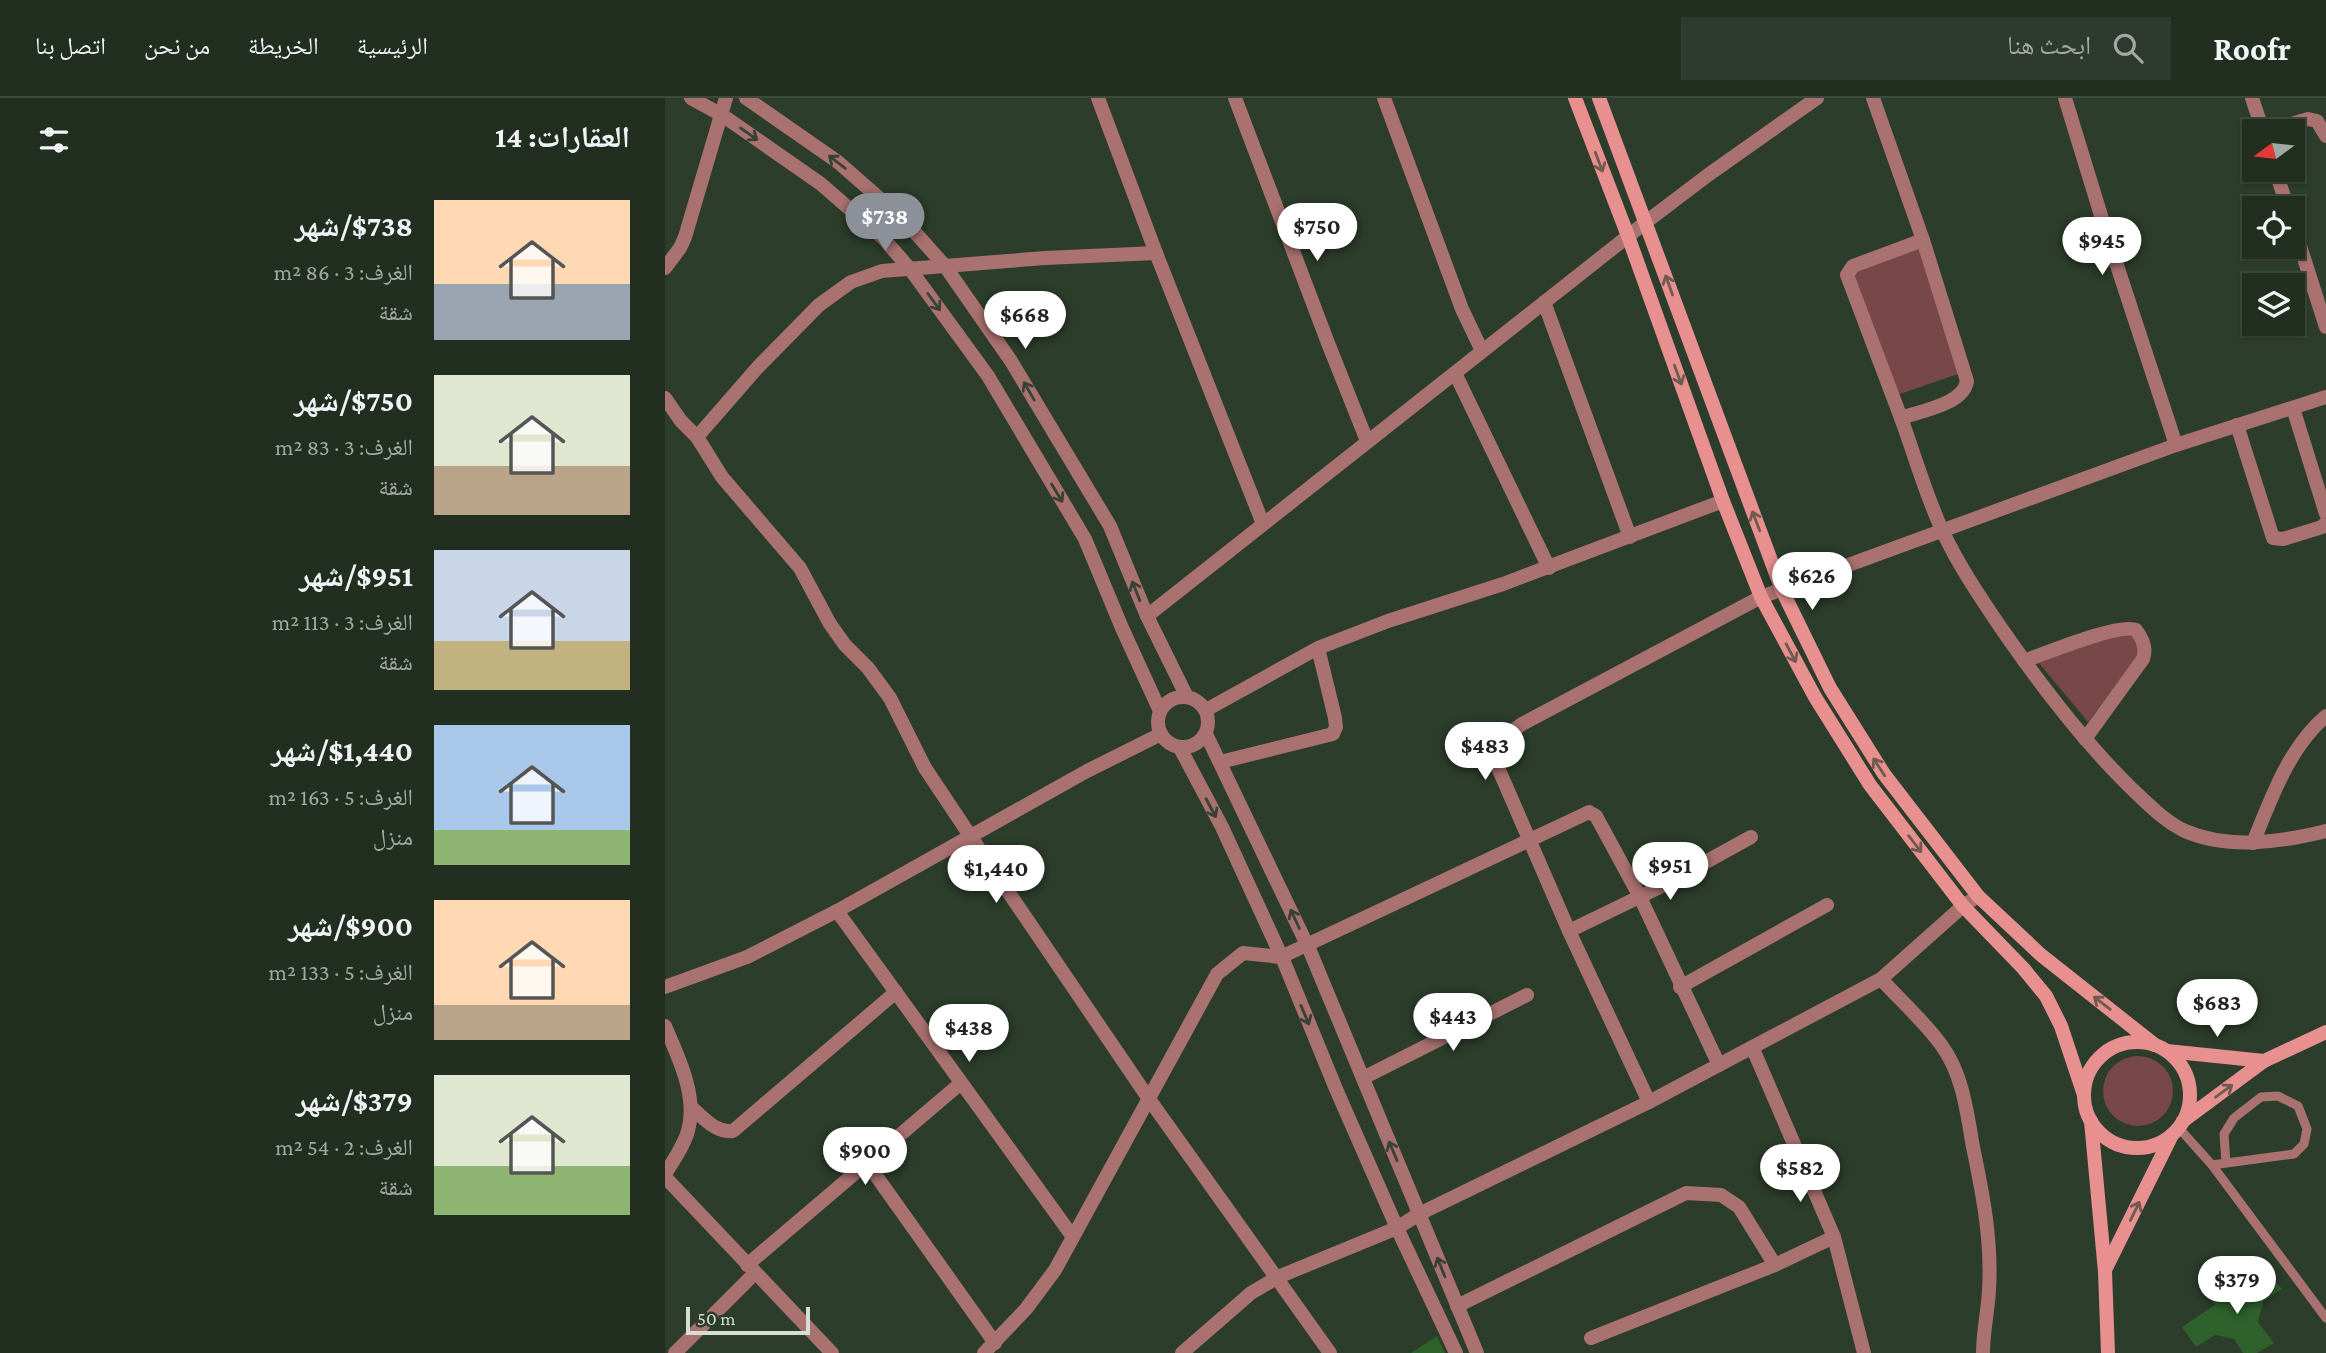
<!DOCTYPE html>
<html lang="ar">
<meta charset="utf-8">
<style>
body{margin:0;font-family:"Crimson Pro","Noto Naskh Arabic",serif;background:#2d3a2d;color:#f1f3f6;direction:rtl;height:100vh;display:flex;flex-direction:column;font-size:26px;white-space:nowrap}
*{box-sizing:border-box;margin:0}
p{font-size:23px;color:#a2a8a5}
.icon{flex:none;width:38px;height:38px;fill:none;stroke:currentColor;stroke-width:2;stroke-linecap:round;stroke-linejoin:round}
.map{position:relative;flex:1;overflow:hidden;direction:ltr}
.side{display:flex;flex-direction:column;background:#212e20;width:665px}
.side>*{flex:none}
.needle{width:46px;rotate:255deg}
.tools{position:absolute;left:1577px;top:21px;display:grid;gap:14px}
.tools a{display:grid;place-items:center;width:63px;height:63px;border-radius:0px;background:#212e20;box-shadow:0 2px 5px #0004,0 0 0 2px #3e4a3e;font-size:35px}
.scale{position:absolute;left:21px;bottom:18px;width:124px;box-sizing:border-box;padding-left:7px;border:4px solid #d4ded3;border-top:0;font-size:19px;line-height:24px;white-space:nowrap;color:#d4ded3;-webkit-text-stroke:5px #2c3d2b;paint-order:stroke}
.price{position:absolute;translate:-50% -60px;padding:0 16px;border-radius:24px;background:#fff;color:#222;font-size:23px;line-height:46px;filter:drop-shadow(0 2px 4px #0008)}
.price::after{content:'';position:absolute;left:50%;top:42px;width:21px;height:16px;margin-left:-10px;background:inherit;clip-path:polygon(0 0,100% 0,50% 100%)}
.price.selected{background:#8c9099;color:#fff}
ul{padding:0;list-style:none}
li{display:flex;align-items:center;gap:21px;height:175px;padding:0 35px}
li span{display:grid;place-items:center;flex:none;width:196px;height:140px;border-radius:0px;color:#555}
li>.icon{margin-inline-start:auto}
span .icon{width:84px;height:84px;fill:#fffc;stroke-width:1}
li b{font-size:30px}
h2{display:flex;justify-content:space-between;align-items:center;height:84px;padding:0 35px;font-size:30px}
header{display:flex;align-items:center;gap:42px;box-sizing:border-box;height:98px;padding:0 35px;background:#212e20;border-bottom:2px solid #3e4a3e}
header strong{font-size:33px}
nav{display:flex;gap:38px;margin-inline-start:auto;font-size:24px}
.search{width:490px;height:63px;background:#2d3a2d;display:flex;align-items:center;gap:18px;box-sizing:border-box;padding:0 24px;border-radius:0px;color:#a2a8a5;font-size:26px}
main{display:flex;flex:1;min-height:0}
.map>svg:first-child{display:block}
.green{fill:#784747}
.building{fill:#2e612b}
.lines{fill:none;stroke-linecap:round;stroke-linejoin:round}
.lane{stroke:#a97170;stroke-width:9}
.street{stroke:#a97170;stroke-width:14}
.secondary{stroke:#e8908f;stroke-width:14}
.oneway{stroke:#384232}
.oneway2{stroke:#6e5a4e}
</style>
<header>
<strong>Roofr</strong>
<div class="search"><svg class="icon" aria-label="search" viewBox="0 0 24 24"><circle cx="10" cy="10" r="6"/><path d="M15 15l6 6"/></svg>ابحث هنا</div>
<nav><a>الرئيسية</a><a>الخريطة</a><a>من نحن</a><a>اتصل بنا</a></nav>
</header>
<main>
<div class="map">
<svg width="1661" height="1255" viewBox="0 0 1661 1255">
<rect width="100%" height="100%" fill="#2c3d2b"/>
<g class="green">
<polygon points="1255,135 1299,274 1232,297 1184,165"/>
<polygon points="1465,527 1477,552 1423,624 1373,564"/>
<circle cx="1473" cy="993" r="35"/>
</g>
<g class="building">
<polygon points="1599,1172 1617,1191 1598,1204 1593,1224 1609,1245 1592,1255 1578,1255 1569,1241 1550,1237 1531,1249 1517,1229 1550,1207 1545,1200 1564,1188 1568,1193"/>
<polygon points="772,1238 780,1255 746,1255"/>
</g>
<g class="lines">
<g class="lane">
<polyline points="1513,1029 1547,1067 1661,1220"/>
<polyline points="1547,1067 1629,1056 1639,1046 1642,1031 1633,1008 1613,998 1596,999 1569,1020 1559,1036 1561,1065"/>
</g>
<g class="street">
<polyline points="26,0 57,17 156,86 219,141 245,171 323,278 420,441 457,530 495,613"/>
<polyline points="81,0 173,64 238,121 280,168 346,263 445,428 482,518 522,599"/>
<polyline points="433,0 491,155 598,426"/>
<polyline points="570,0 663,245 702,343"/>
<polyline points="719,0 797,211 817,253"/>
<path d="M1208,0L1258,142L1302,283C1299,306 1256,313 1236,320C1250,358 1261,398 1278,434C1294,468 1315,499 1336,530C1375,586 1417,642 1466,690C1482,705 1500,724 1520,733C1564,752 1616,744 1661,733"/>
<polyline points="1400,0 1442,137 1511,347"/>
<polyline points="1587,0 1598,33"/>
<polyline points="1602,33 1643,21 1652,23 1661,38"/>
<polyline points="1610,72 1623,110"/>
<polyline points="1628,126 1661,229"/>
<polyline points="0,170 15,150 20,139 61,0"/>
<polyline points="879,204 965,439"/>
<polyline points="790,275 884,470"/>
<polyline points="0,300 16,323 32,339 57,379 135,470 165,526 180,547 203,570 225,600 260,670 306,739 484,1001 665,1255"/>
<polyline points="1628,310 1661,416"/>
<polyline points="1236,320 1182,177 1188,168 1258,142"/>
<polyline points="1572,327 1608,440 1618,441 1657,429 1661,425"/>
<polyline points="32,339 93,269 154,207 186,184 217,173 380,160 491,155"/>
<polyline points="482,518 981,124 1043,77 1152,0"/>
<path d="M1359,563C1379,556 1456,524 1471,532C1478,541 1482,550 1478,561L1420,641"/>
<circle cx="518" cy="624" r="25"/>
<polyline points="541,612 653,550 723,523 838,486 1058,403"/>
<polyline points="541,636 645,853 812,1255"/>
<polyline points="515,650 557,729 619,864 671,991 732,1130 791,1255"/>
<polyline points="555,664 668,636 671,629 670,620 653,550"/>
<path d="M1588,745C1606,701 1624,649 1661,618"/>
<polyline points="172,813 408,1139"/>
<polyline points="904,833 999,787 1086,739"/>
<path d="M1216,881C1236,903 1260,924 1277,948C1298,977 1302,1015 1308,1049C1318,1097 1327,1143 1324,1192C1323,1213 1318,1233 1318,1255"/>
<polyline points="0,889 82,859 172,813 422,673 496,636"/>
<polyline points="1015,889 1162,807"/>
<path d="M0,928C13,959 33,998 23,1033C19,1048 8,1063 0,1076"/>
<polyline points="1088,951 1169,1139 1199,1255"/>
<polyline points="698,980 862,897"/>
<path d="M984,1004L904,833L834,672C833,649 838,639 857,626L1096,499L1511,347L1661,299"/>
<path d="M26,1009C39,1020 50,1035 68,1033L231,894"/>
<polyline points="202,1065 330,1245"/>
<polyline points="0,1079 167,1255"/>
<polyline points="82,1167 296,985"/>
<polyline points="792,1208 1021,1095 1056,1097 1074,1109 1110,1167"/>
<polyline points="926,1240 1110,1167 1169,1139"/>
<polyline points="10,1255 90,1175"/>
<polyline points="319,1255 361,1211 390,1172 552,876 578,855 616,859 920,716 924,714 931,718 975,799 1054,967"/>
<polyline points="517,1255 586,1195 613,1179 732,1130 754,1116 984,1004 1216,881 1298,808 1313,798"/>
</g>
<g class="secondary">
<polyline points="910,0 963,138 1058,403 1096,499 1150,599 1205,687 1298,808 1358,870 1381,898 1396,928 1419,997"/>
<polyline points="934,0 1117,492 1165,590 1219,676 1313,798 1376,857 1490,947"/>
<circle cx="1472" cy="997" r="53"/>
<polyline points="1502,953 1599,963"/>
<polyline points="1426,1023 1440,1174 1443,1255"/>
<polyline points="1518,1023 1599,963 1661,934"/>
<polyline points="1440,1172 1507,1037"/>
</g>
</g>
<defs><path id="oneway-shaft" d="M-6 0H5M1.5-3L5.5 0L1.5 3" fill="none" stroke-width="1.6" stroke-linecap="round" stroke-linejoin="round" transform="scale(1.75)"/></defs>
<g class="oneway">
<use href="#oneway-shaft" transform="translate(84 36) rotate(35)"/>
<use href="#oneway-shaft" transform="translate(172 64) rotate(-142)"/>
<use href="#oneway-shaft" transform="translate(269 204) rotate(54)"/>
<use href="#oneway-shaft" transform="translate(364 293) rotate(-120)"/>
<use href="#oneway-shaft" transform="translate(392 395) rotate(59)"/>
<use href="#oneway-shaft" transform="translate(471 493) rotate(-112)"/>
<use href="#oneway-shaft" transform="translate(546 710) rotate(62)"/>
<use href="#oneway-shaft" transform="translate(630 821) rotate(-115)"/>
<use href="#oneway-shaft" transform="translate(640 917) rotate(67)"/>
<use href="#oneway-shaft" transform="translate(728 1053) rotate(-113)"/>
<use href="#oneway-shaft" transform="translate(776 1169) rotate(-112)"/>
</g>
<g class="oneway2">
<use href="#oneway-shaft" transform="translate(934 64) rotate(69)"/>
<use href="#oneway-shaft" transform="translate(1004 187) rotate(-110)"/>
<use href="#oneway-shaft" transform="translate(1013 277) rotate(70)"/>
<use href="#oneway-shaft" transform="translate(1091 423) rotate(-111)"/>
<use href="#oneway-shaft" transform="translate(1126 555) rotate(62)"/>
<use href="#oneway-shaft" transform="translate(1214 669) rotate(-123)"/>
<use href="#oneway-shaft" transform="translate(1250 746) rotate(52)"/>
<use href="#oneway-shaft" transform="translate(1437 905) rotate(-142)"/>
<use href="#oneway-shaft" transform="translate(1559 993) rotate(-36)"/>
<use href="#oneway-shaft" transform="translate(1470 1113) rotate(-64)"/>
</g>
</svg>
<div class="tools">
<a><svg class="needle" viewBox="-14 -14 28 28"><path d="M0-13l5 13h-10z" fill="#e53935"/><path d="M0 13l5-13h-10z" fill="#a2a8a5"/></svg></a>
<a><svg class="icon" aria-label="locate" viewBox="0 0 24 24"><circle cx="12" cy="12" r="6"/><path d="M12 2v4M12 18v4M2 12h4M18 12h4"/></svg></a>
<a><svg class="icon" aria-label="layers" viewBox="0 0 24 24"><path d="M12 4l9 5-9 5-9-5zM3 14l9 5 9-5"/></svg></a>
</div>
<div class="scale">50 m</div>
<b class="price selected" style="left:220px;top:155px">$738</b>
<b class="price" style="left:652px;top:165px">$750</b>
<b class="price" style="left:1437px;top:179px">$945</b>
<b class="price" style="left:360px;top:253px">$668</b>
<b class="price" style="left:1147px;top:514px">$626</b>
<b class="price" style="left:820px;top:684px">$483</b>
<b class="price" style="left:1005px;top:804px">$951</b>
<b class="price" style="left:331px;top:807px">$1,440</b>
<b class="price" style="left:1552px;top:941px">$683</b>
<b class="price" style="left:788px;top:955px">$443</b>
<b class="price" style="left:304px;top:966px">$438</b>
<b class="price" style="left:200px;top:1089px">$900</b>
<b class="price" style="left:1135px;top:1106px">$582</b>
<b class="price" style="left:1572px;top:1218px">$379</b>
</div>
<section class="side">
<h2>العقارات: 14<svg class="icon" aria-label="filters" viewBox="0 0 24 24"><path d="M4 7h16M4 17h16"/><circle cx="9" cy="7" r="2"/><circle cx="15" cy="17" r="2"/></svg></h2>
<ul>
<li><span style="background:linear-gradient(#ffd9b3 60%,#9aa5b1 0)"><svg class="icon" aria-label="home" viewBox="0 0 24 24"><path d="M3 11l9-7 9 7M6 9v11h12V9"/></svg></span><div><b>$738/شهر</b><p>الغرف: 3 · 86 m²</p><p>شقة</p></div></li>
<li><span style="background:linear-gradient(#dfe7d0 65%,#b9a48a 0)"><svg class="icon" aria-label="home" viewBox="0 0 24 24"><path d="M3 11l9-7 9 7M6 9v11h12V9"/></svg></span><div><b>$750/شهر</b><p>الغرف: 3 · 83 m²</p><p>شقة</p></div></li>
<li><span style="background:linear-gradient(#c9d6e8 65%,#c2b280 0)"><svg class="icon" aria-label="home" viewBox="0 0 24 24"><path d="M3 11l9-7 9 7M6 9v11h12V9"/></svg></span><div><b>$951/شهر</b><p>الغرف: 3 · 113 m²</p><p>شقة</p></div></li>
<li><span style="background:linear-gradient(#a9c7e8 75%,#8fb573 0)"><svg class="icon" aria-label="home" viewBox="0 0 24 24"><path d="M3 11l9-7 9 7M6 9v11h12V9"/></svg></span><div><b>$1,440/شهر</b><p>الغرف: 5 · 163 m²</p><p>منزل</p></div></li>
<li><span style="background:linear-gradient(#ffd9b3 75%,#b9a48a 0)"><svg class="icon" aria-label="home" viewBox="0 0 24 24"><path d="M3 11l9-7 9 7M6 9v11h12V9"/></svg></span><div><b>$900/شهر</b><p>الغرف: 5 · 133 m²</p><p>منزل</p></div></li>
<li><span style="background:linear-gradient(#dfe7d0 65%,#8fb573 0)"><svg class="icon" aria-label="home" viewBox="0 0 24 24"><path d="M3 11l9-7 9 7M6 9v11h12V9"/></svg></span><div><b>$379/شهر</b><p>الغرف: 2 · 54 m²</p><p>شقة</p></div></li>
</ul>
</section>
</main>
